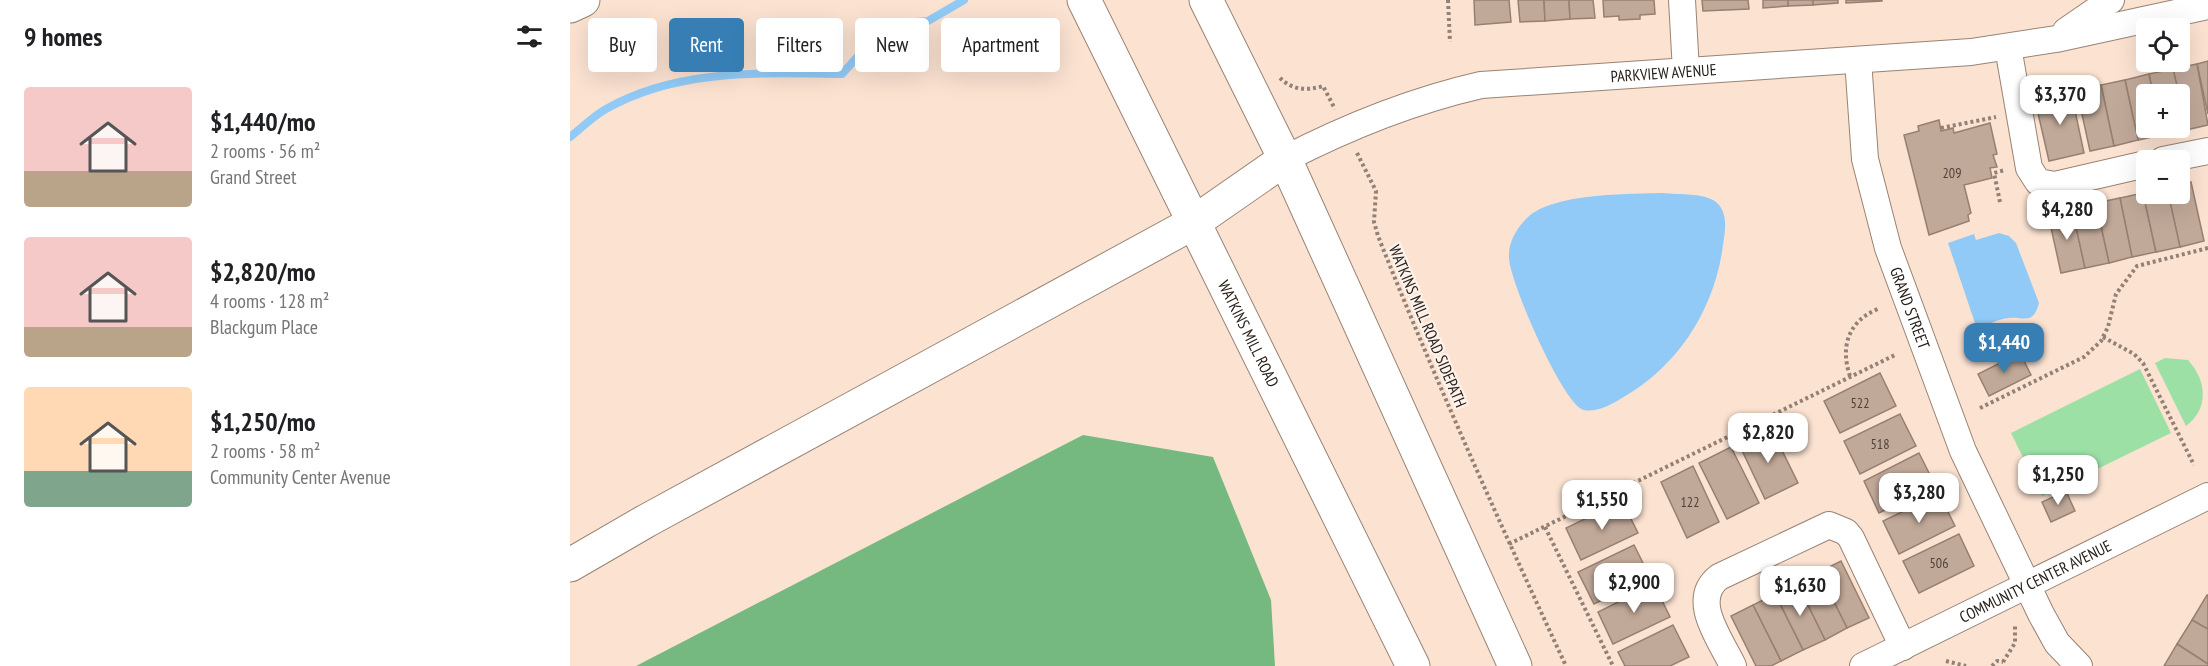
<!DOCTYPE html>
<meta charset="utf-8">
<style>
body{margin:0;font-family:"PT Sans Narrow",sans-serif;background:#f2f2f2;color:#202124;height:100vh;display:flex;flex-direction:column;font-size:22px;white-space:nowrap}
*{box-sizing:border-box;margin:0}
p{font-size:20px;color:#757577}
.icon{flex:none;width:33px;height:33px;fill:none;stroke:currentColor;stroke-width:2;stroke-linecap:round;stroke-linejoin:round}
.map{position:relative;flex:1;overflow:hidden}
.sheet{display:flex;flex-direction:column;background:#fff;width:570px}
.sheet>*{flex:none}
.guide{position:absolute;left:18px;top:18px;width:570px;height:54px;display:flex;gap:12px}
.buttons{position:absolute;left:1566px;top:18px;display:grid;gap:12px}
.buttons a{display:grid;place-items:center;width:54px;height:54px;border-radius:6px;background:#fff;box-shadow:0 6px 24px #0002;font-size:30px}
.price{position:absolute;translate:-50% -51px;padding:0 14px;border-radius:12px;background:#fff;color:#222;font-size:20px;line-height:39px;filter:drop-shadow(0 2px 3px #0008)}
.price::after{content:'';position:absolute;left:50%;top:36px;width:18px;height:14px;margin-left:-9px;background:inherit;clip-path:polygon(0 0,100% 0,50% 100%)}
.price.current{background:#367eb3;color:#fff}
ul{padding:0;list-style:none}
li{display:flex;align-items:center;gap:18px;height:150px;padding:0 24px}
li span{display:grid;place-items:center;flex:none;width:168px;height:120px;border-radius:6px;color:#555}
li>.icon{margin-inline-start:auto}
span .icon{width:72px;height:72px;fill:#fffc;stroke-width:1}
li b{font-size:26px}
h2{display:flex;justify-content:space-between;align-items:center;height:72px;padding:0 24px;font-size:26px}
.chip{padding:0 21px;border-radius:6px;background:#fff;box-shadow:0 6px 24px #0002;font-size:21px;line-height:54px}
.chip.current{background:#367eb3;color:#fff}
main{display:flex;flex:1;min-height:0}
.map>svg:first-child{display:block}
.green{fill:#9ce0a6}
.forest{fill:#75b981}
.water{fill:#91caf6}
.lines{fill:none;stroke-linecap:round;stroke-linejoin:round}
.stream{stroke:#91caf6;stroke-width:8}
.building{fill:#c1a999;stroke:#968071;stroke-width:1.5}
.minor-casing{stroke:#998374;stroke-width:28}
.secondary-casing{stroke:#998374;stroke-width:35}
.motorway-casing{stroke:#998374;stroke-width:35}
.path{stroke:#928176;stroke-width:4;stroke-dasharray:3 3;stroke-linecap:butt}
.minor{stroke:#fff;stroke-width:26}
.secondary{stroke:#fff;stroke-width:33}
.motorway{stroke:#fff;stroke-width:33}
.labels{text-anchor:middle;stroke-width:4.5;stroke-linejoin:round;paint-order:stroke}
.number-label{font-size:14px;fill:#4f423a}
.street-label{font-size:16px;fill:#29201a;stroke:#fdf3ec}
</style>
<main>
<section class="sheet">
<h2>9 homes<svg class="icon" aria-label="filters" viewBox="0 0 24 24"><path d="M4 7h16M4 17h16"/><circle cx="9" cy="7" r="2"/><circle cx="15" cy="17" r="2"/></svg></h2>
<ul>
<li><span style="background:linear-gradient(#f6c9c9 70%,#b9a48a 0)"><svg class="icon" aria-label="home" viewBox="0 0 24 24"><path d="M3 11l9-7 9 7M6 9v11h12V9"/></svg></span><div><b>$1,440/mo</b><p>2 rooms · 56 m²</p><p>Grand Street</p></div></li>
<li><span style="background:linear-gradient(#f6c9c9 75%,#b9a48a 0)"><svg class="icon" aria-label="home" viewBox="0 0 24 24"><path d="M3 11l9-7 9 7M6 9v11h12V9"/></svg></span><div><b>$2,820/mo</b><p>4 rooms · 128 m²</p><p>Blackgum Place</p></div></li>
<li><span style="background:linear-gradient(#ffd9b3 70%,#7fa58c 0)"><svg class="icon" aria-label="home" viewBox="0 0 24 24"><path d="M3 11l9-7 9 7M6 9v11h12V9"/></svg></span><div><b>$1,250/mo</b><p>2 rooms · 58 m²</p><p>Community Center Avenue</p></div></li>
</ul>
</section>
<div class="map">
<svg width="1638" height="666" viewBox="0 0 1638 666">
<rect width="100%" height="100%" fill="#fbe2d1"/>
<g class="green">
<path d="M1595,358L1618,360C1638,382 1638,410 1616,426L1585,363Z"/>
<polygon points="1570,369 1601,433 1472,496 1441,433"/>
</g>
<polygon class="forest" points="513,435 643,457 701,600 705,666 66,666"/>
<g class="water">
<path d="M1093,193C1108,195 1139,192 1149,205C1158,216 1155,232 1153,245C1145,308 1109,366 1052,398C1042,404 1027,413 1014,410C993,405 940,282 939,258C938,243 946,229 957,218C982,193 1059,194 1093,193Z"/>
<path d="M1429,233L1439,236L1446,243L1469,303C1463,326 1453,316 1439,318C1428,319 1417,325 1407,329L1378,243L1404,234L1406,240Z"/>
</g>
<g class="lines">
<path class="stream" d="M0,137C12,128 23,116 36,109C108,68 194,73 272,74L317,24L358,21L394,0"/>
</g>
<g class="building">
<polygon points="904,0 939,0 941,22 905,25"/>
<polygon points="948,0 974,0 975,21 950,22"/>
<polygon points="974,0 999,0 1000,19 975,21"/>
<polygon points="999,0 1023,0 1025,18 1000,19"/>
<polygon points="1033,0 1084,0 1085,14 1070,15 1070,19 1049,20 1049,16 1034,17"/>
<polygon points="1132,0 1178,0 1179,9 1133,11"/>
<polygon points="1193,0 1218,0 1218,6 1193,8"/>
<polygon points="1218,0 1243,0 1243,5 1218,6"/>
<polygon points="1243,0 1268,0 1268,3 1243,5"/>
<polygon points="1276,0 1312,0 1312,1 1276,3"/>
<polygon points="1638,61 1638,114 1627,64"/>
<polygon points="1627,64 1638,125 1616,130 1603,69"/>
<polygon points="1603,69 1609,94 1583,94 1579,74"/>
<polygon points="1579,74 1583,94 1576,94 1576,128 1591,128 1592,135 1568,140 1555,80"/>
<polygon points="1555,80 1568,140 1544,146 1531,85"/>
<polygon points="1531,85 1544,146 1520,151 1507,91"/>
<polygon points="1501,92 1514,153 1479,161 1465,100"/>
<polygon points="1610,98 1616,130 1592,135 1591,128 1610,128"/>
<polygon points="1369,120 1371,131 1383,128 1384,133 1420,123 1427,154 1423,155 1427,167 1420,168 1422,178 1394,185 1401,213 1398,215 1399,221 1359,235 1334,135 1349,131 1348,126"/>
<polygon points="1621,182 1634,241 1610,247 1598,194 1610,194 1610,185"/>
<polygon points="1573,193 1586,252 1562,257 1550,198"/>
<polygon points="1599,197 1610,247 1586,252 1575,202"/>
<polygon points="1550,198 1562,257 1539,263 1526,203"/>
<polygon points="1502,208 1515,268 1491,273 1478,214"/>
<polygon points="1528,213 1539,263 1515,268 1504,218"/>
<polygon points="1450,353 1461,375 1419,396 1408,374"/>
<polygon points="1310,373 1326,406 1270,433 1254,401"/>
<polygon points="1330,414 1346,446 1290,474 1274,441"/>
<polygon points="1201,428 1228,483 1195,499 1169,444"/>
<polygon points="1161,447 1189,503 1157,519 1129,463"/>
<polygon points="1349,453 1365,485 1309,513 1294,481"/>
<polygon points="1123,466 1149,522 1117,538 1091,482"/>
<polygon points="1496,491 1505,511 1481,522 1472,502"/>
<polygon points="1369,494 1385,526 1329,554 1313,521"/>
<polygon points="1052,501 1068,533 1011,560 996,528"/>
<polygon points="1389,534 1404,566 1349,593 1333,561"/>
<polygon points="1064,545 1080,577 1024,604 1008,572"/>
<polygon points="1271,561 1299,618 1277,628 1249,572"/>
<polygon points="1249,572 1277,628 1255,640 1227,583"/>
<polygon points="1227,583 1255,640 1233,650 1205,594"/>
<polygon points="1084,584 1100,617 1043,644 1028,612"/>
<polygon points="1205,594 1233,650 1211,661 1183,605"/>
<polygon points="1637,595 1638,595 1638,629 1622,620"/>
<polygon points="1183,605 1211,661 1201,666 1186,666 1161,616"/>
<polygon points="1622,620 1638,629 1638,664 1607,644"/>
<polygon points="1103,625 1119,657 1100,666 1055,666 1048,652"/>
<polygon points="1607,644 1638,664 1638,666 1594,666"/>
</g>
<g class="lines">
<g class="minor-casing">
<g id="minor">
<polyline points="1112,0 1116,71"/>
<polyline points="1496,31 1541,0"/>
<polyline points="1438,47 1459,168 1468,182 1485,185 1576,164"/>
<path id="s1" d="M1288,60L1295,159L1318,248L1393,451L1471,614L1487,643L1509,666"/>
<path id="s2" d="M715,159C779,126 841,101 911,85L1401,52L1486,39L1638,6"/>
<polyline points="1593,160 1638,151"/>
<path d="M1163,666C1151,640 1119,600 1149,577L1259,525L1276,532L1281,538L1333,647"/>
<path id="s3" d="M1293,666L1638,496"/>
</g>
</g>
<g class="secondary-casing">
<g id="secondary">
<path id="s4" d="M514,0L843,666"/>
<polyline points="636,0 715,159 945,666"/>
<polyline points="623,223 715,159"/>
</g>
</g>
<g class="motorway-casing">
<g id="motorway">
<polyline points="0,6 13,0"/>
<polyline points="0,565 76,521 623,223"/>
</g>
</g>
<g class="path">
<polyline points="878,0 880,42"/>
<path d="M710,78C722,90 737,91 753,86L765,109"/>
<polyline points="1371,128 1426,117"/>
<path d="M787,153L806,191L804,222L808,236C866,382 930,524 996,666"/>
<polyline points="1430,202 1424,173 1435,170"/>
<polyline points="1533,337 1564,354 1573,363 1624,465"/>
<path d="M1280,376C1270,347 1278,321 1308,309"/>
<polyline points="1410,408 1514,357 1531,341 1538,327 1546,294 1567,266 1638,248"/>
<polyline points="975,527 1043,666"/>
<polyline points="939,544 1325,355"/>
<polyline points="1376,661 1396,666"/>
<polyline points="1433,662 1445,643 1445,626"/>
<polyline points="1422,666 1427,661 1433,662"/>
</g>
<use href="#minor" class="minor"/>
<use href="#secondary" class="secondary"/>
<use href="#motorway" class="motorway"/>
</g>
<g class="labels">
<g class="number-label">
<text x="1382" y="178">209</text>
<text x="1290" y="408">522</text>
<text x="1310" y="449">518</text>
<text x="1120" y="507">122</text>
<text x="1369" y="568">506</text>
</g>
<g class="street-label">
<text dy="6" stroke="none"><textPath href="#s2" startOffset="393">PARKVIEW AVENUE</textPath></text>
<text dy="6" stroke="none"><textPath href="#s1" startOffset="255">GRAND STREET</textPath></text>
<text transform="translate(858 326) rotate(67)" y="6">WATKINS MILL ROAD SIDEPATH</text>
<text dy="6" stroke="none"><textPath href="#s4" startOffset="372">WATKINS MILL ROAD</textPath></text>
<text dy="6" stroke="none"><textPath href="#s3" startOffset="192">COMMUNITY CENTER AVENUE</textPath></text>
</g>
</g>
</svg>
<div class="buttons">
<a><svg class="icon" aria-label="locate" viewBox="0 0 24 24"><circle cx="12" cy="12" r="6"/><path d="M12 2v4M12 18v4M2 12h4M18 12h4"/></svg></a>
<a>+</a>
<a>−</a>
</div>
<b class="price" style="left:1490px;top:126px">$3,370</b>
<b class="price" style="left:1497px;top:241px">$4,280</b>
<b class="price current" style="left:1434px;top:374px">$1,440</b>
<b class="price" style="left:1198px;top:464px">$2,820</b>
<b class="price" style="left:1488px;top:506px">$1,250</b>
<b class="price" style="left:1349px;top:524px">$3,280</b>
<b class="price" style="left:1032px;top:531px">$1,550</b>
<b class="price" style="left:1064px;top:614px">$2,900</b>
<b class="price" style="left:1230px;top:617px">$1,630</b>
<div class="guide">
<a class="chip">Buy</a>
<a class="chip current">Rent</a>
<a class="chip">Filters</a>
<a class="chip">New</a>
<a class="chip">Apartment</a>
</div>
</div>
</main>
